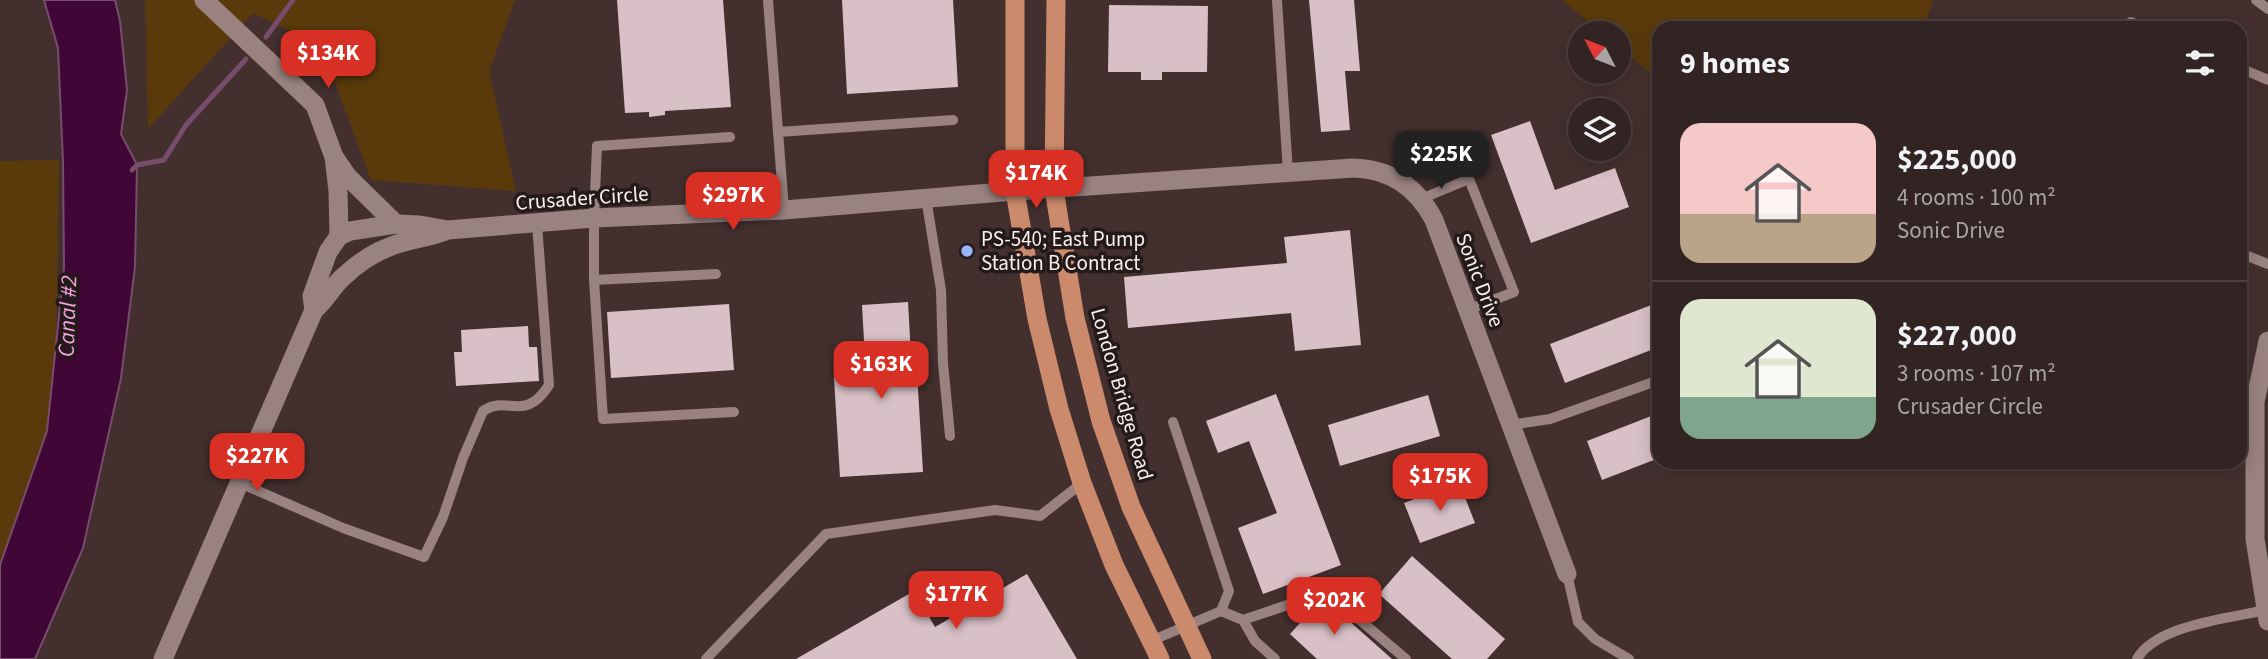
<!DOCTYPE html>
<meta charset="utf-8">
<style>
body{margin:0;font-family:"Source Sans 3",sans-serif;background:#3d302f;color:#f1f3f6;height:100vh;display:flex;flex-direction:column;font-size:26px;white-space:nowrap}
*{box-sizing:border-box;margin:0}
p{font-size:23px;color:#a8a4a5}
.icon{flex:none;width:38px;height:38px;fill:none;stroke:currentColor;stroke-width:2;stroke-linecap:round;stroke-linejoin:round}
.map{position:relative;flex:1;overflow:hidden}
.side{position:absolute;left:1652px;top:21px;width:595px;height:448px;display:flex;flex-direction:column;background:#322422;border-radius:21px;box-shadow:0 4px 18px #0003,0 0 0 2px #4d4140}
.side>*{flex:none}
.needle{width:46px;rotate:312deg}
.buttons{position:absolute;left:1568px;top:21px;display:grid;gap:14px}
.buttons a{display:grid;place-items:center;width:63px;height:63px;border-radius:50%;background:#322422;box-shadow:0 4px 18px #0003,0 0 0 2px #4d4140;font-size:35px}
.price{position:absolute;translate:-50% -60px;padding:0 16px;border-radius:14px;background:#d93025;color:#fff;font-size:23px;line-height:46px;filter:drop-shadow(0 2px 4px #0008)}
.price::after{content:'';position:absolute;left:50%;top:42px;width:21px;height:16px;margin-left:-10px;background:inherit;clip-path:polygon(0 0,100% 0,50% 100%)}
.price.current{background:#222;color:#fff}
ul{padding:0;list-style:none}
li{display:flex;align-items:center;gap:21px;height:175px;padding:0 28px}
li+li{border-top:2px solid #4d4140}
li span{display:grid;place-items:center;flex:none;width:196px;height:140px;border-radius:21px;color:#555}
li>.icon{margin-inline-start:auto}
span .icon{width:84px;height:84px;fill:#fffc;stroke-width:1}
li b{font-size:30px}
h2{display:flex;justify-content:space-between;align-items:center;height:84px;padding:0 28px;font-size:30px}
.map>svg:first-child{display:block}
.green{fill:#5a3a0b}
.water{fill:#400635;stroke:#784c6c;stroke-width:2}
.lines{fill:none;stroke-linecap:round;stroke-linejoin:round}
.stream{stroke:#784c6c;stroke-width:5}
.building{fill:#d8c0c6}
.service{stroke:#998280;stroke-width:10}
.minor{stroke:#998280;stroke-width:19}
.primary{stroke:#cc8a6c;stroke-width:19}
.poi-dot{fill:#98b5fd;stroke:#231a1a;stroke-width:2.5}
.labels{text-anchor:middle;stroke-width:7;stroke-linejoin:round;paint-order:stroke}
.street-label{font-size:21px;fill:#fcefee;stroke:#231a1a}
.poi-label{font-size:21px;fill:#fcefee;stroke:#231a1a;text-anchor:start}
.water-label{font-size:23px;font-style:italic;fill:#f6a1df;stroke:#231a1a}
</style>
<div class="map">
<svg width="2268" height="659" viewBox="0 0 2268 659">
<rect width="100%" height="100%" fill="#43302e"/>
<g class="green">
<polygon points="145,0 515,0 489,71 516,191 371,180 321,45 253,13 148,129"/>
<polygon points="1562,0 1933,0 1924,28 1659,28 1659,80 1619,47 1619,33 1602,33"/>
<polygon points="59,160 55,425 0,561 0,161"/>
</g>
<polygon class="water" points="44,0 115,0 120,21 127,90 121,134 137,165 135,267 121,378 83,548 35,659 0,659 0,565 47,431 64,268 63,162 58,48"/>
<g class="lines">
<g class="stream">
<polyline points="266,37 293,0"/>
<polyline points="132,170 137,165 164,160 186,125 246,59"/>
</g>
</g>
<g class="building">
<polygon points="617,0 723,0 731,107 665,111 665,115 649,117 649,112 625,113"/>
<polygon points="842,0 953,0 958,87 847,94"/>
<polygon points="1309,0 1354,0 1360,71 1345,71 1350,130 1321,132"/>
<polygon points="1109,5 1208,6 1207,72 1162,72 1162,80 1141,80 1141,72 1108,72"/>
<polygon points="1530,121 1555,190 1615,168 1629,207 1531,243 1491,135"/>
<polygon points="1350,230 1361,345 1295,351 1291,313 1128,328 1124,277 1287,263 1284,237"/>
<polygon points="908,302 912,373 917,373 923,472 840,477 834,378 866,376 862,305"/>
<polygon points="1659,302 1659,347 1565,383 1550,344"/>
<polygon points="729,304 734,370 611,378 607,312"/>
<polygon points="528,326 529,347 537,347 539,381 456,386 454,352 462,352 461,330"/>
<polygon points="1276,394 1341,565 1263,594 1238,528 1277,513 1249,441 1218,453 1206,421"/>
<polygon points="1428,395 1440,436 1340,466 1328,425"/>
<polygon points="1659,413 1659,458 1602,480 1587,441"/>
<polygon points="1459,482 1475,523 1420,543 1404,503"/>
<polygon points="1412,556 1505,639 1487,659 1452,659 1379,594"/>
<polygon points="1027,574 1077,659 796,659 914,591 935,627"/>
<polygon points="1324,601 1347,619 1392,659 1317,659 1290,634 1318,603"/>
</g>
<g class="lines">
<g class="service">
<polyline points="768,0 784,210"/>
<polyline points="1277,0 1288,173"/>
<polyline points="2256,0 2268,9"/>
<polyline points="2131,22 2145,28"/>
<polyline points="2240,68 2268,80"/>
<polyline points="778,132 953,120"/>
<polyline points="730,137 597,146 594,218 594,280 603,419 734,412"/>
<polyline points="926,198 941,290 943,363 950,436"/>
<polyline points="1421,199 1469,179 1514,292 1467,310"/>
<polyline points="2240,253 2268,264"/>
<polyline points="594,280 716,274"/>
<polyline points="1173,422 1229,591 1221,611"/>
<polyline points="1510,425 1550,419 1659,380"/>
<path d="M240,483L343,528L424,557L443,517L463,458L483,411C508,394 524,424 549,385L537,224"/>
<polyline points="1567,574 1578,622 1595,639 1629,659"/>
<polyline points="1243,620 1323,593 1329,594 1406,659"/>
<polyline points="1151,641 1221,611 1243,620 1255,641 1275,659"/>
<polyline points="706,659 826,534 995,510 1040,516 1082,483"/>
<path d="M2137,659C2156,625 2230,618 2266,610"/>
</g>
<g class="minor">
<polyline points="204,0 315,105 334,157 338,191 339,236"/>
<polyline points="335,158 348,177 396,224"/>
<path d="M448,230C429,238 409,239 389,247C373,253 356,265 343,277C332,287 326,300 314,310L312,296L328,252L339,236L350,231L396,224L420,225L448,230L594,218L784,210L1015,191L1353,168C1391,169 1417,187 1434,220L1567,574"/>
<polyline points="2268,341 2255,402 2255,539 2268,621"/>
<polyline points="163,659 314,310"/>
</g>
<g class="primary">
<polyline points="1015,0 1015,191 1037,319 1059,409 1082,483 1114,565 1160,659"/>
<polyline points="1056,0 1054,189 1075,318 1101,421 1131,507 1202,659"/>
</g>
</g>
<circle class="poi-dot" cx="967" cy="251" r="7"/>
<g class="labels">
<g class="street-label">
<text transform="translate(582 198) rotate(-4)" y="7">Crusader Circle</text>
<text transform="translate(1480 280) rotate(69)" y="7">Sonic Drive</text>
<text transform="translate(1122 394) rotate(74)" y="7">London Bridge Road</text>
</g>
<g class="poi-label">
<text x="981" y="246">PS-540; East Pump<tspan x="981" dy="24">Station B Contract</tspan></text>
</g>
<g class="water-label">
<text transform="translate(67 316) rotate(-88)" y="8">Canal #2</text>
</g>
</g>
</svg>
<div class="buttons">
<a><svg class="needle" viewBox="-14 -14 28 28"><path d="M0-13l5 13h-10z" fill="#e53935"/><path d="M0 13l5-13h-10z" fill="#a8a4a5"/></svg></a>
<a><svg class="icon" aria-label="layers" viewBox="0 0 24 24"><path d="M12 4l9 5-9 5-9-5zM3 14l9 5 9-5"/></svg></a>
</div>
<b class="price" style="left:328px;top:90px">$134K</b>
<b class="price current" style="left:1441px;top:191px">$225K</b>
<b class="price" style="left:1036px;top:210px">$174K</b>
<b class="price" style="left:733px;top:232px">$297K</b>
<b class="price" style="left:881px;top:401px">$163K</b>
<b class="price" style="left:257px;top:493px">$227K</b>
<b class="price" style="left:1440px;top:513px">$175K</b>
<b class="price" style="left:956px;top:631px">$177K</b>
<b class="price" style="left:1334px;top:637px">$202K</b>
<section class="side">
<h2>9 homes<svg class="icon" aria-label="filters" viewBox="0 0 24 24"><path d="M4 7h16M4 17h16"/><circle cx="9" cy="7" r="2"/><circle cx="15" cy="17" r="2"/></svg></h2>
<ul>
<li><span style="background:linear-gradient(#f6c9c9 65%,#b9a48a 0)"><svg class="icon" aria-label="home" viewBox="0 0 24 24"><path d="M3 11l9-7 9 7M6 9v11h12V9"/></svg></span><div><b>$225,000</b><p>4 rooms · 100 m²</p><p>Sonic Drive</p></div></li>
<li><span style="background:linear-gradient(#dfe7d0 70%,#7fa58c 0)"><svg class="icon" aria-label="home" viewBox="0 0 24 24"><path d="M3 11l9-7 9 7M6 9v11h12V9"/></svg></span><div><b>$227,000</b><p>3 rooms · 107 m²</p><p>Crusader Circle</p></div></li>
</ul>
</section>
</div>
